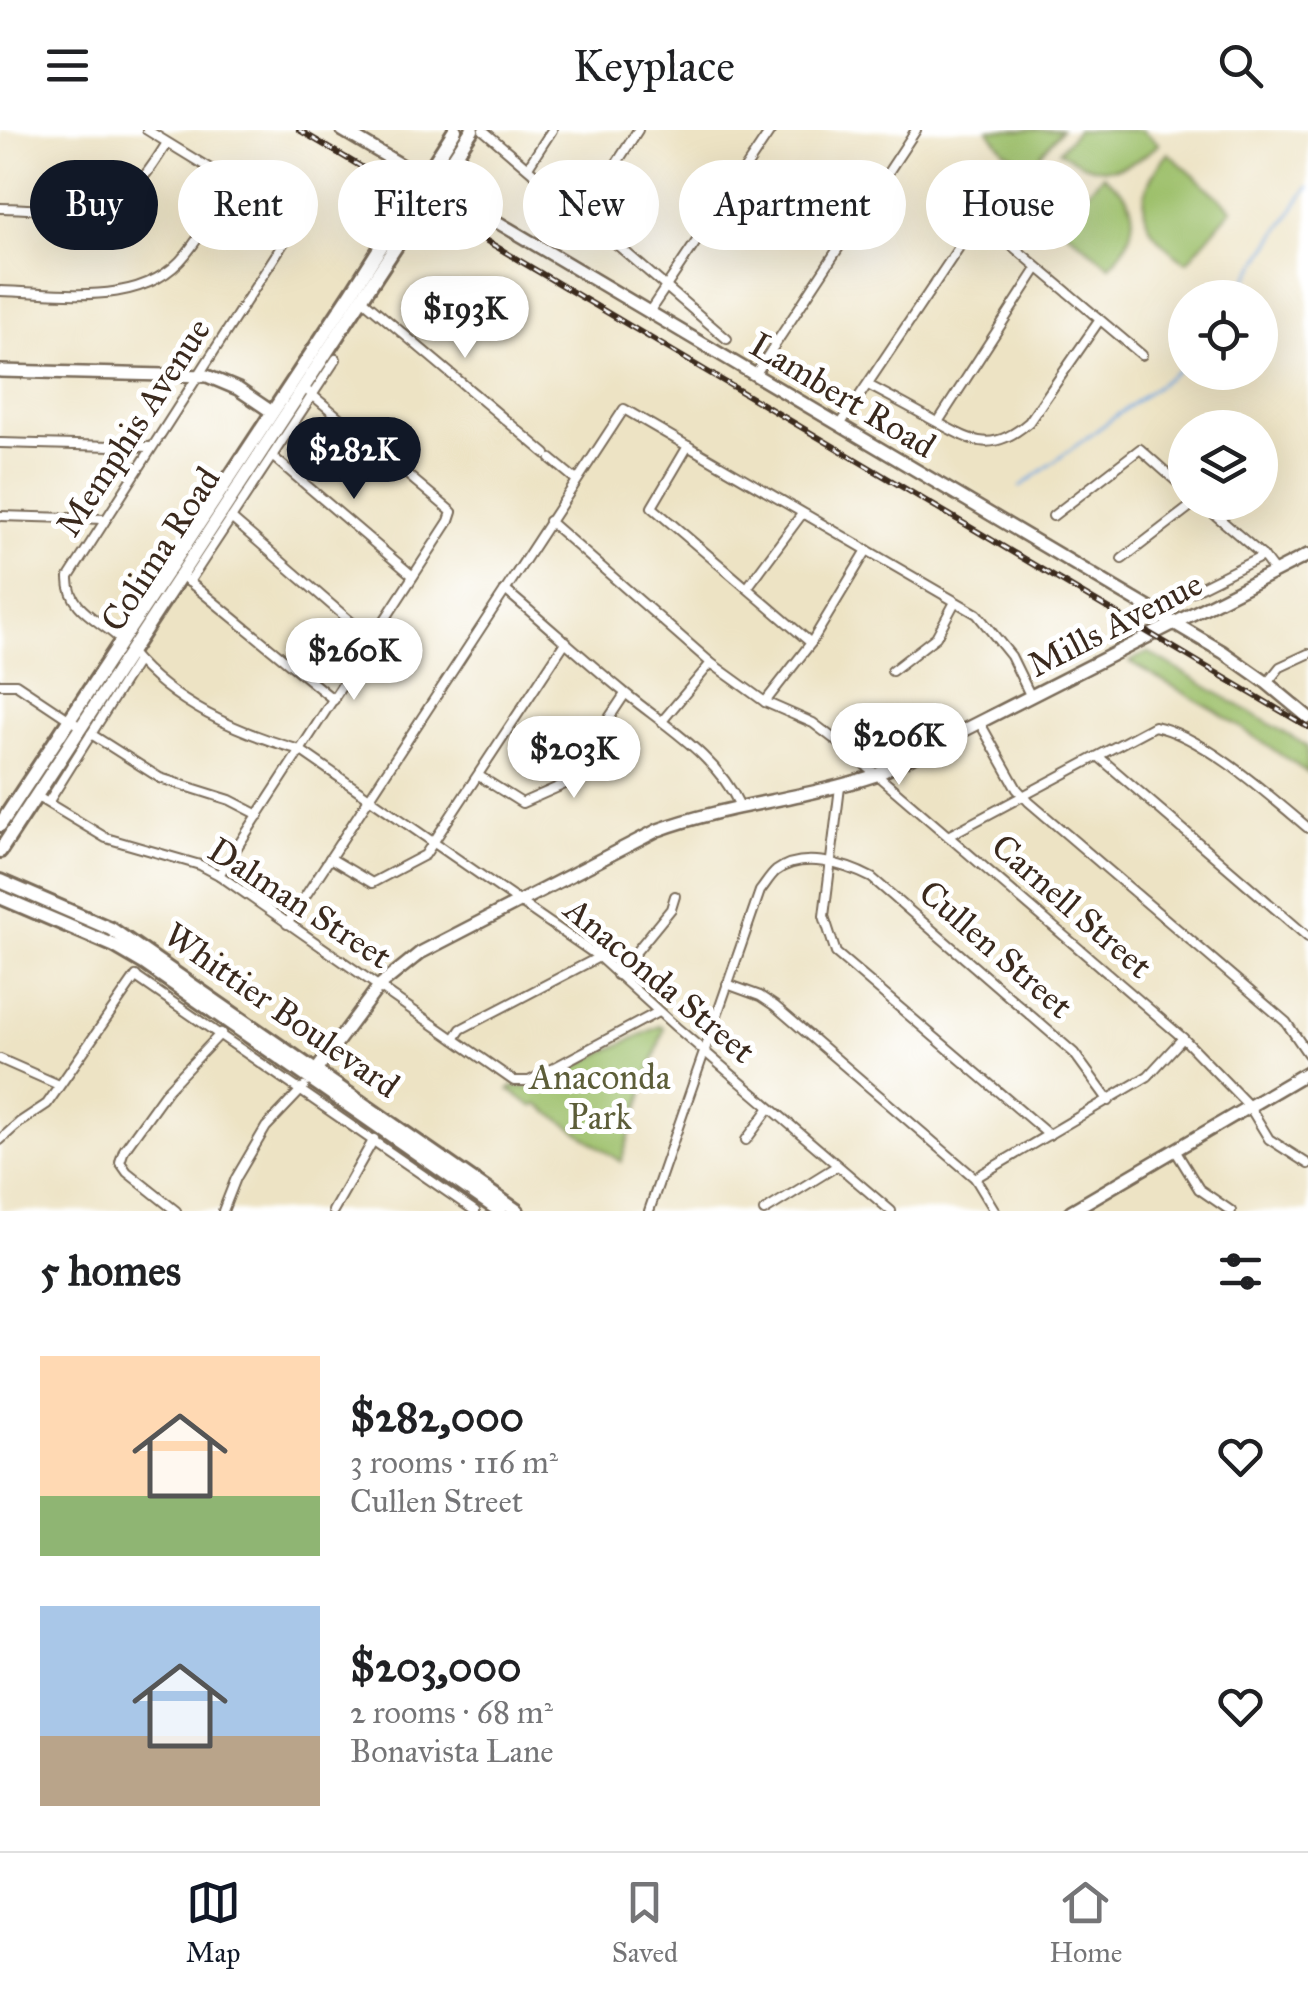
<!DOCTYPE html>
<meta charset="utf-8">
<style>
body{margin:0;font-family:"IM FELL Great Primer",serif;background:#f2f2f2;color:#202124;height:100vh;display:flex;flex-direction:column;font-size:38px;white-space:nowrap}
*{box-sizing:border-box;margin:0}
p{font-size:32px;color:#757577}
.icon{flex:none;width:55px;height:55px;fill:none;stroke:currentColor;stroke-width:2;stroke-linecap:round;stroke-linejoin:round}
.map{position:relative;height:1081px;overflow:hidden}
.drawer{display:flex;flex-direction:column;background:#fff;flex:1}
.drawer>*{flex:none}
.top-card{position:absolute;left:30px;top:30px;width:1250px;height:90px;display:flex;gap:20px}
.buttons{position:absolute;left:1168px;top:150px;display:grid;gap:20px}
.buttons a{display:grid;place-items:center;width:110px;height:110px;border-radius:50%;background:#fff;box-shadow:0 10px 40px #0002;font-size:50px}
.price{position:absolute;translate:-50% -85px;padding:0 22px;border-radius:35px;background:#fff;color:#222;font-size:32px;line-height:65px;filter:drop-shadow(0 2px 5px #0008)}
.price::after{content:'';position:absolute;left:50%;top:60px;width:30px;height:22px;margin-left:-15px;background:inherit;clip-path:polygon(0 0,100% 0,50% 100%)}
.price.selected{background:#111827;color:#fff}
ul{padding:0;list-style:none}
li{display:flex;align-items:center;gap:30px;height:250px;padding:0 40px}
li span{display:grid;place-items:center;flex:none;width:280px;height:200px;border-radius:0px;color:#555}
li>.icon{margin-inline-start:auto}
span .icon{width:120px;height:120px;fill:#fffc;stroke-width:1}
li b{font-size:42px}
h2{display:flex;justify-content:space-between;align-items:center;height:120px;padding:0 40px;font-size:42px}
.chip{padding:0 35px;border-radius:45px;background:#fff;box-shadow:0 10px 40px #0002;font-size:35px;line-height:90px}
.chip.selected{background:#111827;color:#fff}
header{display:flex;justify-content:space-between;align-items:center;height:130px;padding:0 40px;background:#fff;font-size:45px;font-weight:600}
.tabs{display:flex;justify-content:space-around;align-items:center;height:140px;border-top:2px solid #e0e0e0;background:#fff;font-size:28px;color:#757577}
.tabs a{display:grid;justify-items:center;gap:5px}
.tabs .selected{color:#111827}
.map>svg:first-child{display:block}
.park{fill:#9dc06a;stroke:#6c7544;stroke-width:2.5}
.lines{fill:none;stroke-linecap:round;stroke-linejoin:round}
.stream{stroke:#74a9e1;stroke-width:2.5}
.street-casing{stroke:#796b58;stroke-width:12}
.secondary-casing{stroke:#796b58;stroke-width:16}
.primary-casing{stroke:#796b58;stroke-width:18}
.street{stroke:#fff;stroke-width:8}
.secondary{stroke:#fff;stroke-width:11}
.primary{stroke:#fff;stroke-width:12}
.rail-casing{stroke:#3b2a1e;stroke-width:6}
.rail{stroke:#fff;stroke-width:2.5;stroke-dasharray:8;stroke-linecap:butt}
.labels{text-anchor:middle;stroke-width:10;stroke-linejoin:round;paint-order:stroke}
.street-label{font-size:35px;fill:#3b2a1e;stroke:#fff}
.park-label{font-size:35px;fill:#5d5e39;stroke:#fff}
</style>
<header><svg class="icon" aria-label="menu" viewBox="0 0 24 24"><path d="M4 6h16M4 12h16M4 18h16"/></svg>Keyplace<svg class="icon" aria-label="search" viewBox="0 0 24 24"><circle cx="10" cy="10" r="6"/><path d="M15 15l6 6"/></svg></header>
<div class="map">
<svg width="1308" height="1081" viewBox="0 0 1308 1081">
<rect width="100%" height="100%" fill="#fff"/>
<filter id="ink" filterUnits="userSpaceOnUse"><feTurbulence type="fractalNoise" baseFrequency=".01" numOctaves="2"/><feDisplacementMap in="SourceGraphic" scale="20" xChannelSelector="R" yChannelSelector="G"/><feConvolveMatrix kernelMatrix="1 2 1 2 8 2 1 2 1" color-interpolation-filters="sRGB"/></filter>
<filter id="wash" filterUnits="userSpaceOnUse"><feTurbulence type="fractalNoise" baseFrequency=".0048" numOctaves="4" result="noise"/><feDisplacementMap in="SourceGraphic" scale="40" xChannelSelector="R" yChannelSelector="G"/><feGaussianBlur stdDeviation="2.25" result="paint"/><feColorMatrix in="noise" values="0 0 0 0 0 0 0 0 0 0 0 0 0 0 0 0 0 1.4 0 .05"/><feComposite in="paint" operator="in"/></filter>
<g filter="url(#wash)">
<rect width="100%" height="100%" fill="#ede3c4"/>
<g class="park">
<polygon points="988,0 1061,0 1032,35 1005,21"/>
<path d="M1077,0H1142L1159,14C1123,45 1098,47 1059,21Z"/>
<path d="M1168,23L1232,79L1187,132C1138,102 1130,67 1168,23Z"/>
<path d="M1103,45C1110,52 1123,60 1127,68C1141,92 1126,120 1110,136L1058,94Z"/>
<polygon points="1148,522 1307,616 1308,643 1216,581 1130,532"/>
<polygon points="660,896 664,898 621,1032 537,974 534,977 509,960 512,957 530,957"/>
</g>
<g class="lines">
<g class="stream">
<polyline points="1234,168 1308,57"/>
<polyline points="1020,357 1185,235"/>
</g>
</g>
</g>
<g filter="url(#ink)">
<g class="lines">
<g class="street-casing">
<g id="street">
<polyline points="483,0 727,209"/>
<polyline points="528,37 552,0"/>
<path d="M0,78C42,78 99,89 133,58C147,46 157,28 167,13"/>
<polyline points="586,86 593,70 638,0"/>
<polyline points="978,87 1142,225"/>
<path d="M0,161C60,162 143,179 186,124C204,102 218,76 234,52"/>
<polyline points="362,169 546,324"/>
<polyline points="649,182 771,0"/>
<polyline points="755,245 916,0"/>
<path d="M868,255C889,266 910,277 931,289C970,310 990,326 1029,292L1099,191"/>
<polyline points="938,292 1037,139"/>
<polyline points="840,295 998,59"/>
<polyline points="0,313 150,317"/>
<polyline points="688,316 652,377 811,513"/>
<polyline points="272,326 413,446"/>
<polyline points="551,329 575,349"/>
<polyline points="1200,372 1263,426 1275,442"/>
<polyline points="0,386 105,389"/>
<polyline points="1053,386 1140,319 1185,359"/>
<polyline points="231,388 372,510"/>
<polyline points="549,391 711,533 765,572 813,593 842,615 1183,908 1249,976 1269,1009 1308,1034"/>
<polyline points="1122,429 1196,372"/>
<polyline points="187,450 334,570"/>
<polyline points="189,452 336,229"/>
<polyline points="747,458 802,384"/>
<path d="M505,460C545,493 583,529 624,562C665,596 717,626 740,676"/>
<polyline points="1189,463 1263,426"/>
<path d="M122,511C101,490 68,481 69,447L297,92L147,0"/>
<path d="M130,522C173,574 237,602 300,620L599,827L676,897L891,1081"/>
<polyline points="892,541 936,507 955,472"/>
<polyline points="1267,553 1280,537 1308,524"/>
<polyline points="0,554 16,554 79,596"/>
<polyline points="765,572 811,513 867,420"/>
<polyline points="663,590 711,533"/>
<polyline points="981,595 1017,659 1029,672 1286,892 1308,924"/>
<polyline points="91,604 160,648 230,670 259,685"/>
<polyline points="1099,627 1308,807"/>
<polyline points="479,646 522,673 565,654 625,564"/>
<polyline points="840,657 824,786 836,823 1049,1005"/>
<polyline points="36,666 106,708 200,735 219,745 514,951 529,951 658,882"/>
<polyline points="49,671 137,531"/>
<path d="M948,706L1154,596C1202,605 1270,666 1308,698"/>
<polyline points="330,728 372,753 425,725 566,511"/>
<polyline points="219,745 449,391 452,382 304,258"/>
<polyline points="287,794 624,279 977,484 1011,526 1031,567"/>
<polyline points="617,845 671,779 675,766"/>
<polyline points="136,847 475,1081"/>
<polyline points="727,854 760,866 775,876 975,1048 995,1081"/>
<polyline points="454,909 461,899 599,827"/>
<polyline points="0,929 59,955"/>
<polyline points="0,1010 20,992 47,974 136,846"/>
<polyline points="746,1010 769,979"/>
<polyline points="1175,1020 1199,1059 1231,1081"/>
<polyline points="975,1048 1148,946 1183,908"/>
<polyline points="176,1081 127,1042 120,1032 124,1020 168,959 221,903"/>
<polyline points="223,1081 236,1048 266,997 304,957"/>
<polyline points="333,1081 374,1009"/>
<path d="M649,1081L760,761C765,755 770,746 776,741C802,721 845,734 872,748L1074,923L1109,971"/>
<polyline points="764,1081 837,1036"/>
</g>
</g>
<g class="secondary-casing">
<g id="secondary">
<polyline points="342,0 1223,522 1267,553 1308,587"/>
<polyline points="0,241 207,246 238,259 272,282"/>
<path d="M312,946L379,856L420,823L658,700C729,674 805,669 876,645L1308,425"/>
<polyline points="1071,1081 1308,942"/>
</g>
</g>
<g class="primary-casing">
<g id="primary">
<polyline points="0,695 352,162 455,0"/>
<polyline points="0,721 472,0"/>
<polyline points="0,751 111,799 517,1081"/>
<polyline points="0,767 115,816 144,833 500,1081"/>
</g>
</g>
<use href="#street" class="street"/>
<use href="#secondary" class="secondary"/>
<use href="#primary" class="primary"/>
<g class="rail-casing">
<polyline id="rail" points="299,0 1308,597"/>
</g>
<use href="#rail" class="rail"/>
</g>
</g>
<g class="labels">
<g class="street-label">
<text transform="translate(843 265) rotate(31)" y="12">Lambert Road</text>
<text transform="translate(133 297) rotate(-57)" y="12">Memphis Avenue</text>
<text transform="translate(160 419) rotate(-57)" y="12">Colima Road</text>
<text transform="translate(1115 494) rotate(-27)" y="12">Mills Avenue</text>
<text transform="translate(300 773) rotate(33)" y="12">Dalman Street</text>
<text transform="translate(1072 776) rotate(41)" y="12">Carnell Street</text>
<text transform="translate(996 819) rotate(41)" y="12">Cullen Street</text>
<text transform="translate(660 850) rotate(40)" y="12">Anaconda Street</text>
<text transform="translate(282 880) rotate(35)" y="12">Whittier Boulevard</text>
</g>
<g class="park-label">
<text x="600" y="959">Anaconda<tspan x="600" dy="40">Park</tspan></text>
</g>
</g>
</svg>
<div class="buttons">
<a><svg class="icon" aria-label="locate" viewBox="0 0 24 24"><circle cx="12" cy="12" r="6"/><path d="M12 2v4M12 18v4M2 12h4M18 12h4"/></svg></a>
<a><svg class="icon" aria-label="layers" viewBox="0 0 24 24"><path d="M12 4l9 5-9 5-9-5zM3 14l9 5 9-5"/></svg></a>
</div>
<b class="price" style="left:465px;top:231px">$193K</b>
<b class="price selected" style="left:354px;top:372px">$282K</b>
<b class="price" style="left:354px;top:573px">$260K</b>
<b class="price" style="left:899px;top:658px">$206K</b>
<b class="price" style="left:574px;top:671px">$203K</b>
<div class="top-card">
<a class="chip selected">Buy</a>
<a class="chip">Rent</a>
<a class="chip">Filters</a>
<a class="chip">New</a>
<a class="chip">Apartment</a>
<a class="chip">House</a>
</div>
</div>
<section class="drawer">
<h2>5 homes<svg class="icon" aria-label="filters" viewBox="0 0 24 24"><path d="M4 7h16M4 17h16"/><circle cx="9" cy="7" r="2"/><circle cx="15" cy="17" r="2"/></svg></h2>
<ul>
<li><span style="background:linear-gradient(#ffd9b3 70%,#8fb573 0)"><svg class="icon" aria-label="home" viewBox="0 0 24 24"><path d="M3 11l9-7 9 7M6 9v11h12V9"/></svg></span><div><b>$282,000</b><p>3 rooms · 116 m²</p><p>Cullen Street</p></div><svg class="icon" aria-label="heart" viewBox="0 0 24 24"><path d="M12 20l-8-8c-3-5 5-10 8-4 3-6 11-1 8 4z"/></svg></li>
<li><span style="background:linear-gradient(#a9c7e8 65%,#b9a48a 0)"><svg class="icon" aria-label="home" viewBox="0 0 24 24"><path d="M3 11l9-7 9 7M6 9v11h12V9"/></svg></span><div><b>$203,000</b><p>2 rooms · 68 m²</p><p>Bonavista Lane</p></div><svg class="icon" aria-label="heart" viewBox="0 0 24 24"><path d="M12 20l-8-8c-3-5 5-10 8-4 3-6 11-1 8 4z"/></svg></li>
</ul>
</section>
<nav class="tabs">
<a class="selected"><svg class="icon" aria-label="map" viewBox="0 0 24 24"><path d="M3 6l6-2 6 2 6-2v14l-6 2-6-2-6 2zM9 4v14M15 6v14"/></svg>Map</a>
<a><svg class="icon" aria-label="saved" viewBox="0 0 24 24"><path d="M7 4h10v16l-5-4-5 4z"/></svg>Saved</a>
<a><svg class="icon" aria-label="home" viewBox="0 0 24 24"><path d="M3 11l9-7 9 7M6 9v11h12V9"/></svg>Home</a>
</nav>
